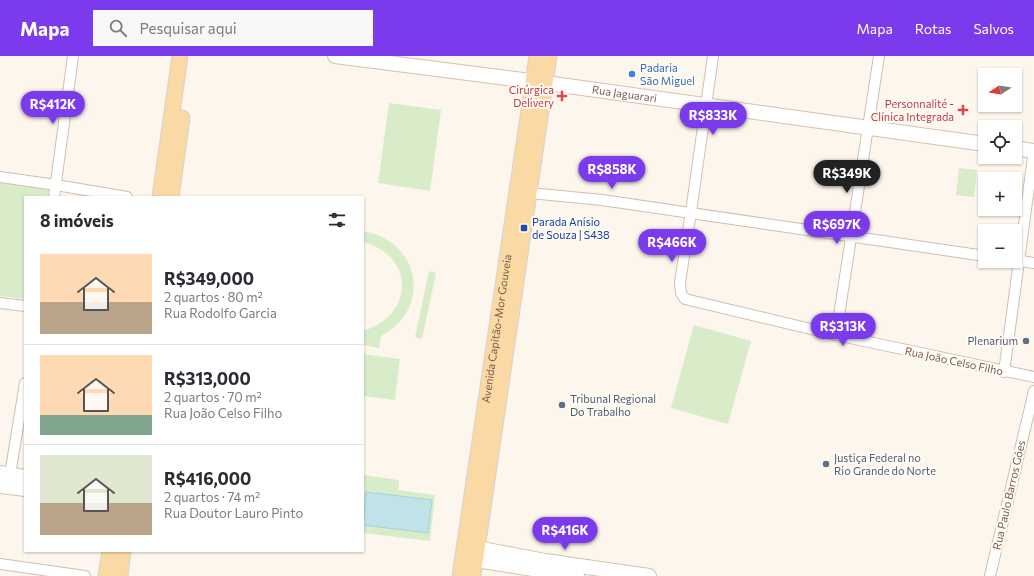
<!DOCTYPE html>
<html lang="pt">
<meta charset="utf-8">
<style>
body{margin:0;font-family:Commissioner,sans-serif;background:#f7f7f7;color:#2b2b33;height:100vh;display:flex;flex-direction:column;font-size:15px;white-space:nowrap}
*{box-sizing:border-box;margin:0}
p{font-size:13px;color:#7c7c81}
.icon{flex:none;width:22px;height:22px;fill:none;stroke:currentColor;stroke-width:2;stroke-linecap:round;stroke-linejoin:round}
.map{position:relative;flex:1;overflow:hidden}
.sheet{position:absolute;left:24px;top:140px;width:340px;height:356px;display:flex;flex-direction:column;background:#fff;border-radius:0px;box-shadow:0 1px 3px #0004}
.sheet>*{flex:none}
.needle{width:26px;rotate:258deg}
.controls{position:absolute;left:978px;top:12px;display:grid;gap:8px}
.controls a{display:grid;place-items:center;width:44px;height:44px;border-radius:0px;background:#fff;box-shadow:0 1px 3px #0004;font-size:20px}
.price{position:absolute;translate:-50% -34px;padding:0 9px;border-radius:14px;background:#7c3aed;color:#fff;font-size:13px;line-height:26px;filter:drop-shadow(0 1px 2px #0008)}
.price::after{content:'';position:absolute;left:50%;top:24px;width:12px;height:9px;margin-left:-6px;background:inherit;clip-path:polygon(0 0,100% 0,50% 100%)}
.price.current{background:#222;color:#fff}
ul{padding:0;list-style:none}
li{display:flex;align-items:center;gap:12px;height:100px;padding:0 16px}
li+li{border-top:1px solid #e1e1e2}
li span{display:grid;place-items:center;flex:none;width:112px;height:80px;border-radius:0px;color:#555}
li>.icon{margin-inline-start:auto}
span .icon{width:48px;height:48px;fill:#fffc;stroke-width:1}
li b{font-size:17px}
h2{display:flex;justify-content:space-between;align-items:center;height:48px;padding:0 16px;font-size:17px}
header{display:flex;align-items:center;gap:24px;box-sizing:border-box;height:56px;padding:0 20px;background:#7c3aed;color:#fff}
header strong{font-size:19px}
nav{display:flex;gap:22px;margin-inline-start:auto;font-size:14px}
.search{width:280px;height:36px;background:#f7f7f7;display:flex;align-items:center;gap:10px;box-sizing:border-box;padding:0 14px;border-radius:0px;color:#7c7c81;font-size:15px}
.map>svg:first-child{display:block}
.green{fill:#d8ecc9}
.water{fill:#bfe3e8;stroke:#a5d3da}
.lines{fill:none;stroke-linecap:round;stroke-linejoin:round}
.street-casing{stroke:#d1beb0;stroke-width:12}
.secondary-casing{stroke:#d6c0b0;stroke-width:16}
.primary-casing{stroke:#dad1cd;stroke-width:17}
.street{stroke:#fff;stroke-width:10}
.secondary{stroke:#fff;stroke-width:14}
.primary{stroke:#fbd9a5;stroke-width:15}
.shop-dot{fill:#3f7fe0;stroke:#fffaf3;stroke-width:1.5}
.health-dot{fill:#e0444e;stroke:#fffaf3;stroke-width:1.5}
.transit-dot{fill:#1a4fb4;stroke:#fffaf3;stroke-width:1.5}
.service-dot{fill:#5c6f8a;stroke:#fffaf3;stroke-width:1.5}
.labels{text-anchor:middle;stroke-width:4;stroke-linejoin:round;paint-order:stroke}
.shop-label{font-size:11px;fill:#366cbe;stroke:#fffaf3;text-anchor:start}
.health-label{font-size:11px;fill:#be3a42;stroke:#fffaf3;text-anchor:end}
.street-label{font-size:11px;fill:#7a5c4d;stroke:#fffaf3}
.transit-label{font-size:11px;fill:#164399;stroke:#fffaf3;text-anchor:start}
.service-label{font-size:11px;fill:#4e5e75;stroke:#fffaf3;text-anchor:start}
</style>
<header>
<strong>Mapa</strong>
<div class="search"><svg class="icon" aria-label="search" viewBox="0 0 24 24"><circle cx="10" cy="10" r="6"/><path d="M15 15l6 6"/></svg>Pesquisar aqui</div>
<nav><a>Mapa</a><a>Rotas</a><a>Salvos</a></nav>
</header>
<div class="map">
<svg width="1034" height="520" viewBox="0 0 1034 520">
<rect width="100%" height="100%" fill="#fdf6ec"/>
<g class="green">
<polygon points="389,47 441,54 430,135 378,127"/>
<polygon points="959,112 977,114 974,141 956,139"/>
<polygon points="0,126 49,132 47,141 25,141 25,243 0,240"/>
<path d="M363,175C420,185 433,252 381,280L379,292L363,289V275C414,260 416,200 363,186Z"/>
<polygon points="429,215 436,217 422,283 415,281"/>
<polygon points="694,269 751,285 728,368 671,352"/>
<polygon points="363,298 400,303 395,344 363,340"/>
<polygon points="363,419 399,424 398,434 435,439 430,485 363,477"/>
</g>
<polygon class="water" points="366,436 432,444 428,477 363,469"/>
<g class="lines">
<g class="street-casing">
<g id="street">
<polyline points="713,0 691,156 680,226 681,237 685,243 836,279 1034,321"/>
<polyline points="0,121 56,129 127,141"/>
<polyline points="530,137 602,144 985,200"/>
<polyline points="54,141 73,0"/>
<polyline points="1015,204 1034,207"/>
<polyline points="0,247 25,250"/>
<polyline points="836,279 879,0"/>
<polyline points="1004,316 1034,94"/>
<polyline points="9,425 25,327"/>
<polyline points="0,508 85,520"/>
<polyline points="990,520 1034,335"/>
</g>
</g>
<g class="secondary-casing">
<g id="secondary">
<path id="s1" d="M335,0L546,27L985,88"/>
<polyline points="1015,92 1034,95"/>
<polyline points="0,417 25,421"/>
<polyline points="0,430 25,433"/>
<polyline points="477,492 545,505 649,520"/>
<polyline points="476,504 577,520"/>
</g>
</g>
<g class="primary-casing">
<g id="primary">
<polyline points="160,141 180,0"/>
<polyline points="171,141 182,62"/>
<polyline points="106,520 110,495"/>
<polyline points="120,520 123,495"/>
<path id="s2" d="M460,520L537,0"/>
<polyline points="473,520 549,0"/>
</g>
</g>
<use href="#street" class="street"/>
<use href="#secondary" class="secondary"/>
<use href="#primary" class="primary"/>
</g>
<circle class="shop-dot" cx="632" cy="18" r="4"/>
<g class="health-dot">
<path d="M560 34h4v4h4v4h-4v4h-4v-4h-4v-4h4z"/>
<path d="M961 48h4v4h4v4h-4v4h-4v-4h-4v-4h4z"/>
</g>
<rect class="transit-dot" x="520" y="168" width="8" height="8" rx="2"/>
<g class="service-dot">
<circle cx="1026" cy="285" r="4"/>
<circle cx="562" cy="349" r="4"/>
<circle cx="826" cy="408" r="4"/>
</g>
<g class="labels">
<g class="shop-label">
<text x="640" y="16">Padaria<tspan x="640" dy="13">São Miguel</tspan></text>
</g>
<g class="health-label">
<text x="554" y="38">Cirúrgica<tspan x="554" dy="13">Delivery</tspan></text>
<text x="954" y="52">Personnalité -<tspan x="954" dy="13">Clínica Integrada</tspan></text>
</g>
<g class="street-label">
<text dy="4" stroke="none"><textPath href="#s1" startOffset="292">Rua Jaguarari</textPath></text>
<text dy="4" stroke="none"><textPath href="#s2" startOffset="250">Avenida Capitão-Mor Gouveia</textPath></text>
<text transform="translate(954 305) rotate(12)" y="4">Rua João Celso Filho</text>
<text transform="translate(1009 439) rotate(-77)" y="4">Rua Paulo Barros Góes</text>
</g>
<g class="transit-label">
<text x="532" y="170">Parada Anísio<tspan x="532" dy="13">de Souza | S438</tspan></text>
</g>
<g class="service-label">
<text x="1018" y="289" text-anchor="end">Plenarium</text>
<text x="570" y="347">Tribunal Regional<tspan x="570" dy="13">Do Trabalho</tspan></text>
<text x="834" y="406">Justiça Federal no<tspan x="834" dy="13">Rio Grande do Norte</tspan></text>
</g>
</g>
</svg>
<div class="controls">
<a><svg class="needle" viewBox="-14 -14 28 28"><path d="M0-13l5 13h-10z" fill="#e53935"/><path d="M0 13l5-13h-10z" fill="#7c7c81"/></svg></a>
<a><svg class="icon" aria-label="locate" viewBox="0 0 24 24"><circle cx="12" cy="12" r="6"/><path d="M12 2v4M12 18v4M2 12h4M18 12h4"/></svg></a>
<a>+</a>
<a>−</a>
</div>
<b class="price" style="left:53px;top:69px">R$412K</b>
<b class="price" style="left:713px;top:80px">R$833K</b>
<b class="price" style="left:612px;top:134px">R$858K</b>
<b class="price current" style="left:847px;top:138px">R$349K</b>
<b class="price" style="left:837px;top:189px">R$697K</b>
<b class="price" style="left:672px;top:207px">R$466K</b>
<b class="price" style="left:843px;top:291px">R$313K</b>
<b class="price" style="left:565px;top:495px">R$416K</b>
<section class="sheet">
<h2>8 imóveis<svg class="icon" aria-label="filters" viewBox="0 0 24 24"><path d="M4 7h16M4 17h16"/><circle cx="9" cy="7" r="2"/><circle cx="15" cy="17" r="2"/></svg></h2>
<ul>
<li><span style="background:linear-gradient(#ffd9b3 60%,#b9a48a 0)"><svg class="icon" aria-label="home" viewBox="0 0 24 24"><path d="M3 11l9-7 9 7M6 9v11h12V9"/></svg></span><div><b>R$349,000</b><p>2 quartos · 80 m²</p><p>Rua Rodolfo Garcia</p></div></li>
<li><span style="background:linear-gradient(#ffd9b3 75%,#7fa58c 0)"><svg class="icon" aria-label="home" viewBox="0 0 24 24"><path d="M3 11l9-7 9 7M6 9v11h12V9"/></svg></span><div><b>R$313,000</b><p>2 quartos · 70 m²</p><p>Rua João Celso Filho</p></div></li>
<li><span style="background:linear-gradient(#dfe7d0 60%,#b9a48a 0)"><svg class="icon" aria-label="home" viewBox="0 0 24 24"><path d="M3 11l9-7 9 7M6 9v11h12V9"/></svg></span><div><b>R$416,000</b><p>2 quartos · 74 m²</p><p>Rua Doutor Lauro Pinto</p></div></li>
</ul>
</section>
</div>
